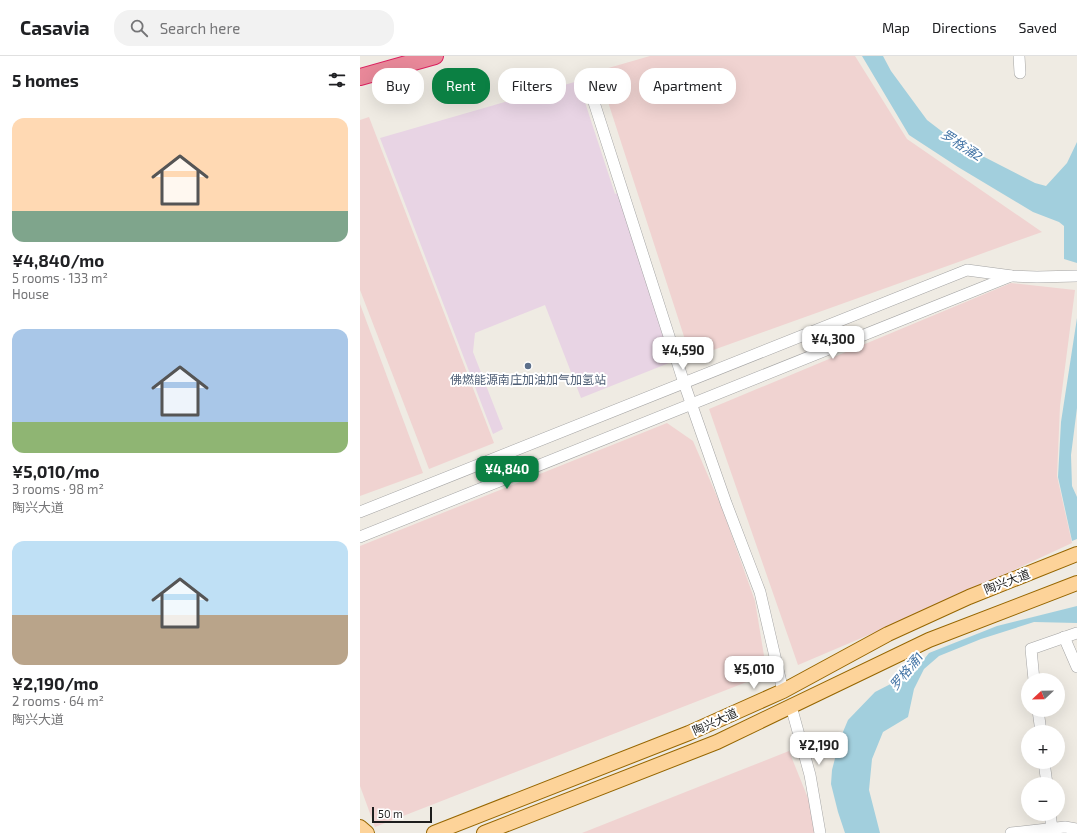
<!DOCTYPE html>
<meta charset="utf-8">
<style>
body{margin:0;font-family:"Exo 2","Noto Sans SC",sans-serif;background:#f2f2f2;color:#202124;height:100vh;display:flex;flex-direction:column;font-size:15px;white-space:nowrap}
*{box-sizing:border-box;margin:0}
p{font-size:13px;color:#757577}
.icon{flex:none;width:22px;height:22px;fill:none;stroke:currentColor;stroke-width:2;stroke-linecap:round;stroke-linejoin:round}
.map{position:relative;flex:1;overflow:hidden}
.side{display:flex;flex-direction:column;background:#fff;width:360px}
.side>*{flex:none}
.banner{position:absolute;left:12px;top:12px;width:380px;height:36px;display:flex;gap:8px}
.needle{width:26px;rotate:248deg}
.controls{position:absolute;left:661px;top:617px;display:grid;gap:8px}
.controls a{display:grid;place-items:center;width:44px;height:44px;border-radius:50%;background:#fff;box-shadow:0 4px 16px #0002;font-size:20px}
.scale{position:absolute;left:12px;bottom:10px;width:60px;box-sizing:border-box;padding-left:4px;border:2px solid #1d1d1d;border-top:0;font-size:11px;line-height:14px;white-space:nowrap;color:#1d1d1d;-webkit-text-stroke:3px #fff;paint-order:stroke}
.price{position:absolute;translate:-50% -34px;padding:0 9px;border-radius:8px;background:#fff;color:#222;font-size:13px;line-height:26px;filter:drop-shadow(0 1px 2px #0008)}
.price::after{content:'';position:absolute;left:50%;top:24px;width:12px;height:9px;margin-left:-6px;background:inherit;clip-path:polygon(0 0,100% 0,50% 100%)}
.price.on{background:#0b8043;color:#fff}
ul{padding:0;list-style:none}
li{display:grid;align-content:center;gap:8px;height:212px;padding:0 12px}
li span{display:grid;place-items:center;height:124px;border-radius:12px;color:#555}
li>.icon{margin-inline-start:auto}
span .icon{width:72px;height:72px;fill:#fffc;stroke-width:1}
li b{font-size:17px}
h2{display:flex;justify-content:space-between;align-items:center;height:48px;padding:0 12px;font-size:17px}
.tag{padding:0 14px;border-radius:16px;background:#fff;box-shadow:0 4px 16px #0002;font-size:14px;line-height:36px}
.tag.on{background:#0b8043;color:#fff}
header{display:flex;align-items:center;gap:24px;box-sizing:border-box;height:56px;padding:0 20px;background:#fff;border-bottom:1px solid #e0e0e0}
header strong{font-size:19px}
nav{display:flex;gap:22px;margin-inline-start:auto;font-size:14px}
.search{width:280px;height:36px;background:#f2f2f2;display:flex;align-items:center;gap:10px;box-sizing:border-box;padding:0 14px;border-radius:16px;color:#757577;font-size:15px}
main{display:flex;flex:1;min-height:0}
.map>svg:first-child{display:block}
.commercial{fill:#f0d3d1}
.industrial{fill:#e8d4e4}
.water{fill:#a2cfdd}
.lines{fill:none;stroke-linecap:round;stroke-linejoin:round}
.minor-casing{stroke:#a4a4a4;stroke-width:12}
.major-casing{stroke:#966600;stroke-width:16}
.highway-casing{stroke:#db215f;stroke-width:18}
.minor{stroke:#fff;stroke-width:11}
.major{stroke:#fdd399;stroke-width:14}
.highway{stroke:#e88899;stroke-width:16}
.service-dot{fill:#5c6f8a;stroke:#fff;stroke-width:1.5}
.labels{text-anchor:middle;stroke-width:4;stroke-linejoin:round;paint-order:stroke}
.service-label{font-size:12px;fill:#4e5e75;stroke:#fff}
.street-label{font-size:12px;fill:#1d1d1d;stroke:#fff}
.water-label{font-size:13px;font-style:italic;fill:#4575a6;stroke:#fff}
</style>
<header>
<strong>Casavia</strong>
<div class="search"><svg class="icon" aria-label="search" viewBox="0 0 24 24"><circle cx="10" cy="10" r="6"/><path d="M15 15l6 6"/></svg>Search here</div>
<nav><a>Map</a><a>Directions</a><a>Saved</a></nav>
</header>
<main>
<section class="side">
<h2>5 homes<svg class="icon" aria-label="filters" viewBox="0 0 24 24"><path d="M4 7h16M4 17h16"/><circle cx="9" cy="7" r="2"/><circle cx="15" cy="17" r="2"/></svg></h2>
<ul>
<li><span style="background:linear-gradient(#ffd9b3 75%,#7fa58c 0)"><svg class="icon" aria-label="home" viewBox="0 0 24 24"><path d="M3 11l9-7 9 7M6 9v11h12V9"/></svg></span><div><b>¥4,840/mo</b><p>5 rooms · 133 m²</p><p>House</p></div></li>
<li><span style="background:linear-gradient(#a9c7e8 75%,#8fb573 0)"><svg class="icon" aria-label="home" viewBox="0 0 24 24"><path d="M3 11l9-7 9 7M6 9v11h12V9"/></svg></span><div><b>¥5,010/mo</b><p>3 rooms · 98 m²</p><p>陶兴大道</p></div></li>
<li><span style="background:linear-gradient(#bfe0f5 60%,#b9a48a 0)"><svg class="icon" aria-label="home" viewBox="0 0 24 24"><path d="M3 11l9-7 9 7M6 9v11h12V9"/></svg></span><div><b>¥2,190/mo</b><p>2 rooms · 64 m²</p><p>陶兴大道</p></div></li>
</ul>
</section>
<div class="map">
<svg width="717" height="777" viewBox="0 0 717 777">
<rect width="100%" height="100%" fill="#efebe3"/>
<g class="commercial">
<polygon points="290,0 495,0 547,83 682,176 331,302 238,15"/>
<polygon points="9,61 134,387 69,413 0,234 0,64"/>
<polygon points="651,227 715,234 700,350 697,420 712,487 579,549 438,609 349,353"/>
<polygon points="0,248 63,417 0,440"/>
<polygon points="307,367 333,385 362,452 395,545 407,618 15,771 0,730 0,490"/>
<polygon points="429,695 462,777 222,777"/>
</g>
<polygon class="industrial" points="218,25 255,138 259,136 312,298 309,307 221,342 185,249 115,277 113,296 143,373 133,378 20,82"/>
<g class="water">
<polygon points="502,0 523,0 531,15 567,64 597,87 675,127 686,130 707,107 717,86 717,207 704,203 704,170 699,166 673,156 598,111 549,79"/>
<polygon points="717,262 717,352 711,399 712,430 717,441 717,483 712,485 698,421 701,366"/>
<polygon points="717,550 717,567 674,566 621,583 579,600 564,613 554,633 548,661 523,676 512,703 509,734 520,777 485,777 478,756 471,728 472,714 480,683 488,664 515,636 554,616 569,597 637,570"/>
</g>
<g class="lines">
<g class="minor-casing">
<g id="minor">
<polyline points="659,0 660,17"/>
<polyline points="231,37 324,327 366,447 400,536 423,635"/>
<polyline points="0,456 607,214 652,220 677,221 717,220"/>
<polyline points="0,481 651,220"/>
<polyline points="704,581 717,611"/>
<polyline points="674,624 671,593 717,577"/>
<polyline points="431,650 450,719 460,777"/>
<polyline points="678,654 681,676"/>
<polyline points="684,706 687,728"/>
<polyline points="690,758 692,772"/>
<polyline points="651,777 705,771 717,773"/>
</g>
</g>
<g class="major-casing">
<g id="major">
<polyline points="0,771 7,777"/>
<polyline points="74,777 329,677 423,635 528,578 609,541 717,498"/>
<polyline points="124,777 357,686 569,584 717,527"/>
</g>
</g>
<g class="highway-casing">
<polyline id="highway" points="0,21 75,0"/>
</g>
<use href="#minor" class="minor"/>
<use href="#major" class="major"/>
<use href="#highway" class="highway"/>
</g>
<circle class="service-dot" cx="168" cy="310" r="4"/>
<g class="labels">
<g class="service-label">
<text x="168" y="328">佛燃能源南庄加油加气加氢站</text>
</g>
<g class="street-label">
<text transform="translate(647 526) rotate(-21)" y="4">陶兴大道</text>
<text transform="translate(355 666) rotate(-24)" y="4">陶兴大道</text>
</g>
<g class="water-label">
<text transform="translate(602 89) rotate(33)" y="5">罗格涌2</text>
<text transform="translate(546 615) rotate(-50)" y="5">罗格涌1</text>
</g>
</g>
</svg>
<div class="controls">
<a><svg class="needle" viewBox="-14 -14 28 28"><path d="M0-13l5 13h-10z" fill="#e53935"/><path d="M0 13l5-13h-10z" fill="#757577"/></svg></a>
<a>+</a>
<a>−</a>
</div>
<div class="scale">50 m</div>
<b class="price" style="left:473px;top:304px">¥4,300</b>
<b class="price" style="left:323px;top:315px">¥4,590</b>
<b class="price on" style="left:147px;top:434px">¥4,840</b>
<b class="price" style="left:394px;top:634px">¥5,010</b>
<b class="price" style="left:459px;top:710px">¥2,190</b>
<div class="banner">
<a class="tag">Buy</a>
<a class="tag on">Rent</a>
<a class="tag">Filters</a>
<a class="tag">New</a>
<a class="tag">Apartment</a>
</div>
</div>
</main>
